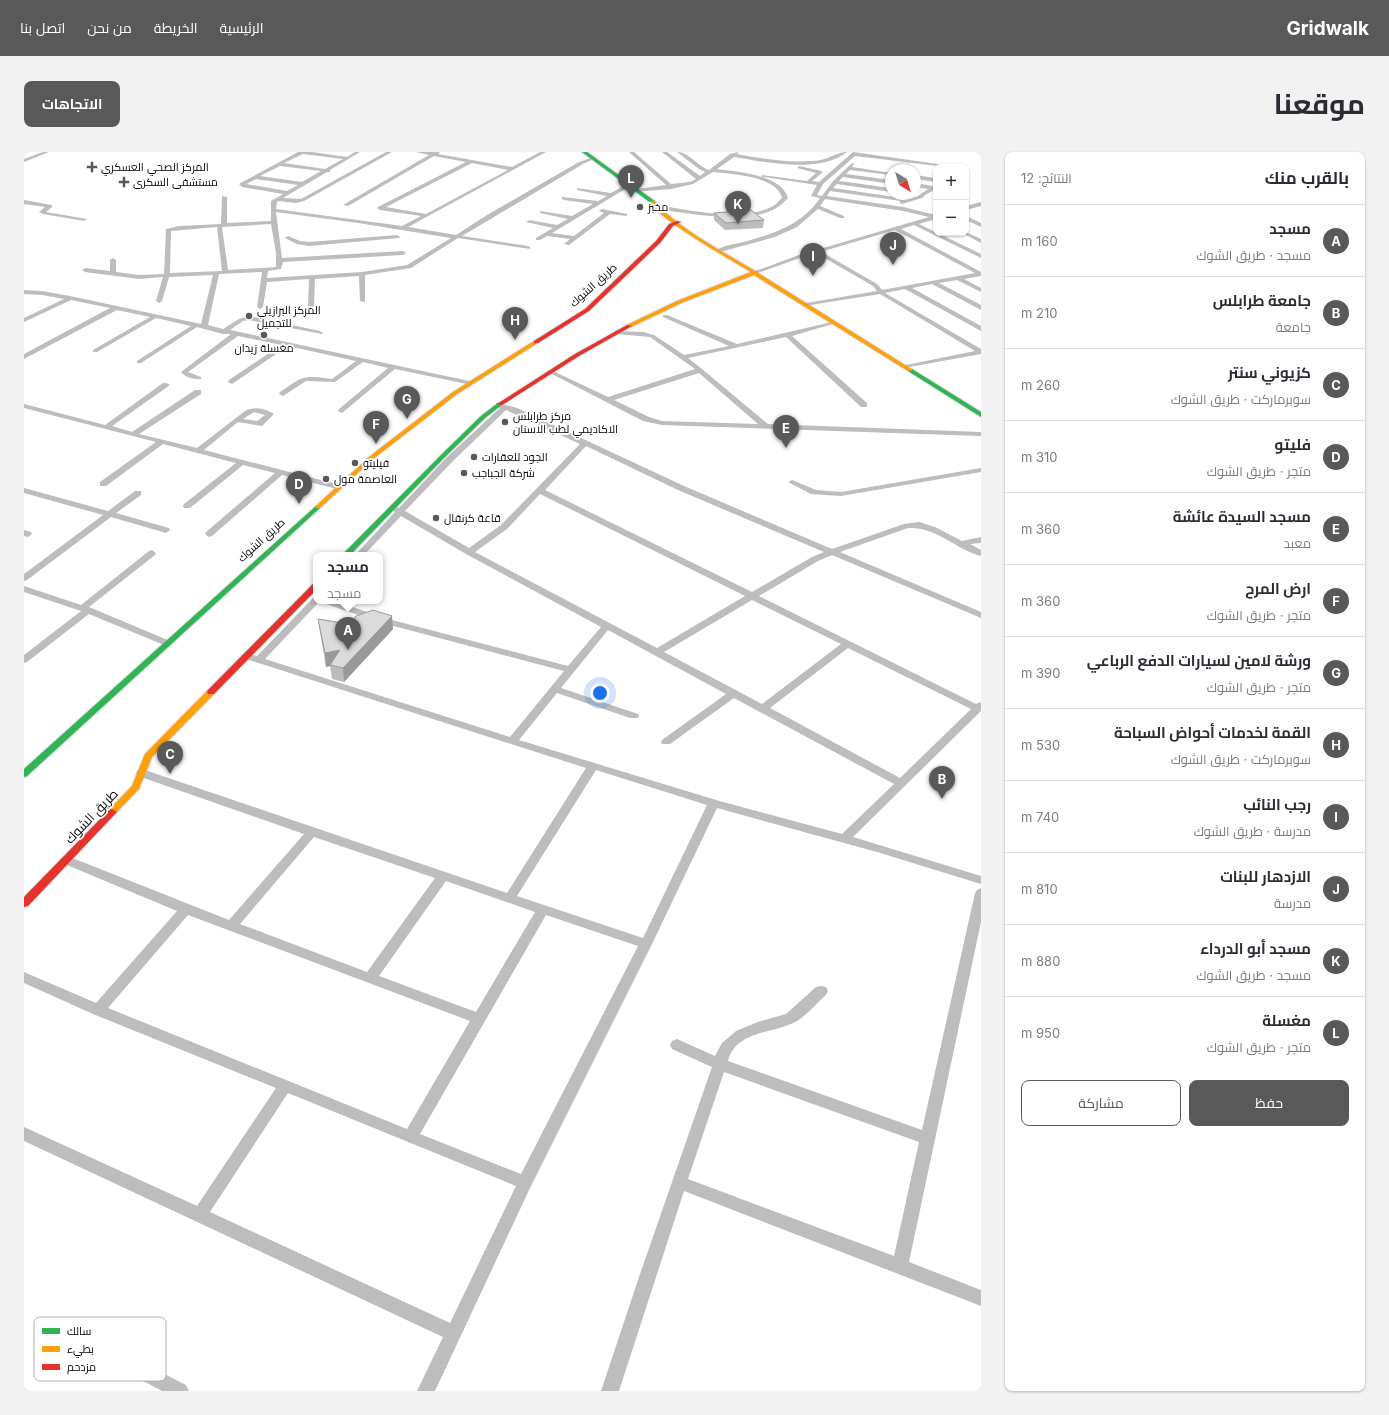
<!DOCTYPE html>
<html lang="ar">
<head>
<meta charset="utf-8">
<style>
  body { margin:0; font-family:Inter,Cairo,sans-serif; background:#f2f2f3; color:#2b2b33; direction:rtl }
  .controls { position:absolute; right:12px; top:12px; display:grid; overflow:hidden; border-radius:8px; box-shadow:0 1px 3px #0004 }
  .controls button { width:36px; height:36px; display:grid; place-items:center; padding:0; border:0; border-bottom:1px solid #e1e1e2; background:#fff; color:#2b2b33; font:20px sans-serif }
  .compass { position:absolute; left:861px; top:12px; width:36px; height:36px; border-radius:50%; background:#fff; box-shadow:0 1px 3px #0004; rotate:142deg }
  .you { position:absolute; left:576px; top:541px; width:14px; height:14px; margin:-10px; border:3px solid #fff; border-radius:50%; background:#1a73e8; box-shadow:0 0 0 6px #1a73e833 }
  .badge { display:grid; place-items:center; width:26px; height:26px; border-radius:50%; background:#595959; color:#fff; font-size:13px; font-weight:700 }
  .pin { position:absolute; translate:-50% -33px; filter:drop-shadow(0 1px 2px #0008) }
  .pin::after { content:''; position:absolute; top:21px; width:14px; height:12px; background:inherit; clip-path:polygon(0 0,100% 0,50% 100%) }
  .popup { position:absolute; left:289px; top:400px; width:70px; height:52px; box-sizing:border-box; display:grid; place-content:center; border-radius:8px; background:#fff; filter:drop-shadow(0 1px 3px #0005); font-size:13px; white-space:nowrap; color:#7c7c81 }
  .popup b { font-size:15px; color:#2b2b33 }
  .popup::after { content:''; position:absolute; left:50%; top:100%; margin-left:-8px; border:8px solid transparent; border-top-color:#fff }
  .list { margin:0; padding:0; list-style:none }
  h2 { display:flex; justify-content:space-between; align-items:center; height:52px; margin:0; padding:0 16px; font-size:17px }
  h2 small { font-size:13px; font-weight:400; color:#7c7c81 }
  .list li { display:grid; grid-template-columns:26px 1fr auto; gap:12px; align-items:center; box-sizing:border-box; height:72px; padding:0 16px; border-top:1px solid #e1e1e2 }
  .list b { display:block; font-size:15px; white-space:nowrap }
  .list p { margin:0; font-size:13px; white-space:nowrap; color:#7c7c81 }
  .list em { font-size:13px; font-style:normal; color:#7c7c81 }
  .actions { display:flex; gap:8px; padding:12px 16px }
  .actions a { flex:1; padding:9px 0; border:1px solid #595959; border-radius:8px; text-align:center; font-size:14px; color:#595959 }
  .actions .main { background:#595959; color:#fff }
  .map { position:relative; flex:none; width:957px; height:1239px; overflow:hidden; direction:ltr; border-radius:8px }
  header { display:flex; align-items:center; gap:24px; box-sizing:border-box; height:56px; padding:0 20px; background:#595959; color:#fff }
  header strong { font-size:19px }
  nav { display:flex; gap:22px; margin-inline-start:auto; font-size:14px }
  .intro { display:flex; align-items:center; justify-content:space-between; box-sizing:border-box; height:96px; padding:0 24px }
  h1 { margin:0; font-size:28px }
  .button { padding:10px 18px; border-radius:8px; background:#595959; color:#fff; font-size:14px; font-weight:700 }
  main { display:flex; gap:24px; padding:0 24px }
  aside { flex:1; background:#fff; border-radius:8px; box-shadow:0 1px 3px #0004 }
  .map>svg:first-child { display:block }
  .lines { fill:none; stroke-linecap:round; stroke-linejoin:round }
  .fast-casing { stroke:#dbdbdb; stroke-width:2 }
  .slow-casing { stroke:#dbdbdb; stroke-width:2 }
  .jam-casing { stroke:#dbdbdb; stroke-width:2 }
  .street { fill:#bdbdbd; fill-rule:evenodd }
  .fast { fill:#30b455; fill-rule:evenodd }
  .slow { fill:#ff9f0a; fill-rule:evenodd }
  .jam { fill:#e5322d; fill-rule:evenodd }
  .wall { fill:#bcbcbc }
  .shaded-wall { fill:#999 }
  .building { fill:#dbdbdb; stroke:#999 }
  .poi-dot { fill:#595959; stroke:#fff; stroke-width:1.5 }
  .labels { text-anchor:middle; stroke-width:3.5; stroke-linejoin:round; paint-order:stroke }
  .far-poi-label { font-size:11px; fill:#000; stroke:#fff; text-anchor:start }
  .far-street-label { font-size:11px; fill:#000; stroke:#fff }
  .street-label { font-size:13px; fill:#000; stroke:#fff }
  .key { fill:#fff; stroke:#b2b2b2; stroke-width:1 }
  .key-label { font-size:11px; fill:#000 }
</style>
</head>
<body>
<header>
<strong>Gridwalk</strong>
<nav><a>الرئيسية</a><a>الخريطة</a><a>من نحن</a><a>اتصل بنا</a></nav>
</header>
<div class="intro"><h1>موقعنا</h1><a class="button">الاتجاهات</a></div>
<main>
<aside>
<h2>بالقرب منك<small>النتائج: 12</small></h2>
<ul class="list">
<li><span class="badge">A</span><div><b>مسجد</b><p>مسجد · طريق الشوك</p></div><em>160 m</em></li>
<li><span class="badge">B</span><div><b>جامعة طرابلس</b><p>جامعة</p></div><em>210 m</em></li>
<li><span class="badge">C</span><div><b>كزيوني سنتر</b><p>سوبرماركت · طريق الشوك</p></div><em>260 m</em></li>
<li><span class="badge">D</span><div><b>فليتو</b><p>متجر · طريق الشوك</p></div><em>310 m</em></li>
<li><span class="badge">E</span><div><b>مسجد السيدة عائشة</b><p>معبد</p></div><em>360 m</em></li>
<li><span class="badge">F</span><div><b>ارض المرح</b><p>متجر · طريق الشوك</p></div><em>360 m</em></li>
<li><span class="badge">G</span><div><b>ورشة لامين لسيارات الدفع الرباعي</b><p>متجر · طريق الشوك</p></div><em>390 m</em></li>
<li><span class="badge">H</span><div><b>القمة لخدمات أحواض السباحة</b><p>سوبرماركت · طريق الشوك</p></div><em>530 m</em></li>
<li><span class="badge">I</span><div><b>رجب النائب</b><p>مدرسة · طريق الشوك</p></div><em>740 m</em></li>
<li><span class="badge">J</span><div><b>الازدهار للبنات</b><p>مدرسة</p></div><em>810 m</em></li>
<li><span class="badge">K</span><div><b>مسجد أبو الدرداء</b><p>مسجد · طريق الشوك</p></div><em>880 m</em></li>
<li><span class="badge">L</span><div><b>مغسلة</b><p>متجر · طريق الشوك</p></div><em>950 m</em></li>
</ul>
<div class="actions"><a class="main">حفظ</a><a>مشاركة</a></div>
</aside>
<div class="map">
<svg width="957" height="1239" viewBox="0 0 957 1239">
  <rect width="100%" height="100%" fill="#fff"/>
  <g class="lines">
    <defs>
      <path id="fast" d="M558,0H563L639,55V57H635Z
        M884,217H888L957,260V265L884,219Z
        M474,251L479,252L461,266L420,306L326,403H318L416,304L457,264Z
        M294,353L296,354V356L3,624L0,625V617L292,354Z"/>
      <path id="slow" d="M626,49H630C655,77 698,99 731,119H734V121L889,218L884,219L730,123L657,151L607,175H603V173L653,149L727,120C709,109 630,65 626,49Z
        M510,189L515,190L433,242L349,307L296,356H292V354L345,305L429,240Z
        M187,537L190,538L191,540L190,542L128,605L115,637L91,662H85L83,660L85,658L108,634L121,602L184,538Z"/>
      <path id="jam" d="M653,69L657,70L649,74L636,91L565,159L514,191H510V189L561,157L632,89L645,72Z
        M603,173L608,174L555,204L478,253L473,252L551,202Z
        M289,432H292V438L190,542H184L183,540L184,538Z
        M88,657L93,660L91,662L4,754L0,755V745L85,658Z"/>
    </defs>
    <!-- fast casing -->
    <use href="#fast" class="fast-casing"/>
    <!-- slow casing -->
    <use href="#slow" class="slow-casing"/>
    <!-- jam casing -->
    <use href="#jam" class="jam-casing"/>
    <!-- street -->
    <path class="street" d="M19,0H25L0,10V7Z
      M274,0H288L323,5L331,0H336L306,18V20H303L259,46L277,47L362,0H368L280,49L272,51L254,49L253,50L252,57L378,74L397,64L356,58L353,56L354,55L442,10L410,4L324,54L319,53L405,3L392,0H416L414,2L488,15L516,0H522L384,75L432,83L463,63L555,10L570,5L572,6L559,12L438,84L504,94L506,95V97L434,86L387,116L341,123V150L336,149L335,124L291,127L290,154L287,156L284,154L285,127L243,130L239,155L236,157L233,155L238,120L195,122L184,173L199,177L215,167L225,164L296,179L299,181L298,182L225,168L219,169L206,178L445,229H448V233L371,217L318,261L314,259L315,257L364,216L339,210L311,230L282,229L259,244L255,242L256,240C280,224 278,223 308,227L332,209L264,194L208,232L204,230L205,228L257,193L214,184L164,220L177,225V227C170,228 161,225 157,220L207,182H199L173,175L117,211H113V209L167,174L132,166L73,200H69V198L126,165L93,158L0,207V202L86,156L47,148L0,170V166L40,147L18,143L0,142V138L18,139L46,144L177,172L189,123L145,125L138,149L135,151L132,149L139,125L115,127L61,120L58,118L61,116L86,119V108L89,106L92,108V120L115,123L140,122L142,77L155,74L197,72L198,44L203,45V71L247,69V49L259,42L218,35L215,32ZM279,2L319,7L301,17L260,11ZM448,11L484,18L402,62L362,55ZM256,14L297,19L278,30L236,24ZM232,27L274,33L263,39L222,32ZM252,60L334,71L427,86L383,113L338,120L243,126L244,119L257,117L259,110L379,103L382,101L379,99L258,106ZM247,72L252,101V115L204,118L198,75ZM193,75L198,119L146,121L147,79Z
      M605,0H610L647,32L666,30L672,27L638,0H643L676,24L681,20L675,17L653,0C665,0 673,14 685,18L706,2L715,0L713,2C740,7 769,12 797,8C806,6 814,0 823,0C796,22 741,10 710,5L693,17C714,20 757,22 764,46C757,54 749,59 738,62C711,68 681,64 653,60C646,59 638,58 632,55L635,53C665,59 722,70 749,54C753,52 755,48 758,46C753,24 708,22 689,20L669,32L647,37L611,40V38L613,37L642,33Z
      M829,0L928,14L922,15L831,4L799,32L793,43L798,44L809,29L828,11L830,12L828,15L867,21V23L826,18L822,22L867,28V32L819,25L815,29L867,36V40L813,32L809,36L885,47L894,44L904,37L891,35V31L909,34L912,32V37L901,43L898,46L878,52L875,50L877,49L806,39L803,44L879,55L912,63V67L895,72L957,102V106L955,105L890,73L877,77L957,120V124L940,127L957,136V140L933,128L915,131L957,153V158L908,132L888,136L957,174V179L881,137L861,141L957,197V202L880,216L879,215L882,213L951,199L856,142L780,154L779,153L782,151L853,139L849,134L799,105V103L801,102L853,132L858,138L951,121L871,78L776,106L734,121L729,120L772,104L905,65L879,59L801,47L796,54L820,64V66H816L794,57L773,75L751,85L696,100L693,98C700,93 711,92 720,90C749,82 778,73 796,46L787,44L793,33L740,25H738V23L783,29L792,21L773,16L775,14L798,19V21L788,29L795,30Z
      M891,23L912,26V30L891,27Z
      M603,32L608,33L528,81L550,84L580,61L575,59L578,57L603,62V64L586,62L545,93L540,92L546,87L523,84L516,88H512V86L529,76L502,70L505,68L533,73L544,67L516,61V59L548,64L569,52L540,48L538,47V45L574,49L583,44L553,38V36L587,41Z
      M0,48L28,53V55L22,60L63,67L60,69L19,62L15,60L21,55L0,52Z
      M957,50V54L942,58V54Z
      M942,64L957,71V75L942,68Z
      M942,80L957,87V91L938,81H942Z
      M373,83L376,85L375,86L285,94L273,92L261,86L264,84L276,89L285,90Z
      M639,163H643L713,192L812,169V171L768,184L843,251V255H837L762,185L664,206L678,217L744,272L957,280V284L638,273L619,269L524,220L529,219L584,245L671,217L626,185L593,182L590,180L591,179L620,180L630,183L660,203L705,194L639,165ZM675,221L734,272L638,269L625,265L590,248Z
      M139,231H142L146,233L88,274L108,280L171,238H177V242L115,282L173,296L221,259C230,254 242,256 250,262L238,274L214,270L180,298L316,333L317,335L313,337L258,323L188,384L185,385L181,382L182,380L251,321L219,313L166,356H160L159,354L160,352L212,311L139,292L82,334H76V330L132,290L0,256V252L81,273ZM230,260L241,263L233,269L219,267Z
      M472,251H475L493,256L660,334L808,397L880,372L895,370L911,375L938,389L957,385V391L946,392L957,398V404C931,397 912,374 884,376L816,400L957,460V466L808,403L794,409L735,444L952,552L957,550V559L829,685L957,724V732L853,700L693,656L628,792L506,1036L411,1239H393L419,1185L0,989V975L173,1054L252,936L69,862L0,831V820L72,851L153,759L38,711L36,708L38,705L42,704L46,705L205,768L280,682L114,624L112,621L114,618L118,617L483,741L562,616L219,506L217,504L222,501L233,504L289,446L292,445V449L295,450L241,507L486,585L540,519L358,471L299,451L297,449H311L364,467L544,514L577,475L442,402L377,364L340,403H331L371,360L365,356L366,354L369,353L375,356L423,305L476,256L472,255ZM482,258L556,292L477,373L445,396L381,359L429,309ZM562,294L654,338L800,400L788,405L728,440L521,338ZM516,342L721,444L633,496L451,400L483,377ZM728,448L817,492L738,552L640,500ZM584,478L702,542L638,588L637,590L638,592H646L710,546L870,632L818,682L692,648L495,588L533,541L606,566H614L615,564L614,562L537,536ZM824,496L947,557L876,626L746,556ZM572,618L683,653L619,786L493,744ZM290,685L411,726L343,820L216,772ZM422,729L511,760L452,860L355,824ZM164,763L446,869L383,977L84,856ZM522,763L614,794L497,1022L396,982ZM264,941L492,1034L426,1171L186,1060Z
      M957,316V320L817,344L787,342L764,330L768,328L792,338L817,340Z
      M0,336L84,359L111,339H117V343L92,361L145,376L146,378L142,381L87,365L3,428L0,429V422L79,363L0,341Z
      M0,378L7,380L8,382L4,385L0,384Z
      M128,398L132,401L131,403L65,455L146,489L148,491L146,493H140L65,462L3,510L0,511V503L57,459L0,440V434L57,453L125,399Z
      M957,736V770L885,1110L957,1138V1154L660,1039L595,1239H577L615,1125L688,915L648,897L646,893L648,889L653,887L691,904L698,891L712,879L734,870L762,862L792,835L797,834L802,835L804,839L802,843C792,851 783,864 771,870C749,882 712,878 704,909L898,978L951,741L953,738ZM700,920L895,990L870,1104L664,1027Z
      M95,1199L162,1233L165,1239H138L89,1213L87,1207L89,1201Z"/>
    <!-- fast -->
    <use href="#fast" class="fast"/>
    <!-- slow -->
    <use href="#slow" class="slow"/>
    <!-- jam -->
    <use href="#jam" class="jam"/>
  </g>
  <!-- wall -->
  <path class="wall" d="M690,61L740,68L739,76L701,78L690,68Z
    M294,467L325,472L369,477L320,530L308,527L306,514L302,515L296,480Z"/>
  <!-- shaded-wall -->
  <path class="shaded-wall" d="M368,464L369,477L320,530L319,516Z
    M316,498L306,513V514L302,515L301,501Z"/>
  <!-- building -->
  <path class="building" d="M727,58L740,68L702,71L690,61Z
    M349,458L368,464L319,516L306,513L316,498L301,501L294,467L325,472L332,464Z"/>
  <!-- markers -->
  <g class="poi-dot">
    <path d="M66 9h4v4h4v4h-4v4h-4v-4h-4v-4h4z"/>
    <path d="M98 24h4v4h4v4h-4v4h-4v-4h-4v-4h4z"/>
    <circle cx="616" cy="55" r="4"/>
    <circle cx="225" cy="164" r="4"/>
    <circle cx="240" cy="183" r="4"/>
    <circle cx="481" cy="270" r="4"/>
    <circle cx="450" cy="305" r="4"/>
    <circle cx="331" cy="311" r="4"/>
    <circle cx="440" cy="321" r="4"/>
    <circle cx="302" cy="327" r="4"/>
    <circle cx="412" cy="366" r="4"/>
  </g>
  <g class="labels">
    <!-- far-poi labels -->
    <g class="far-poi-label">
      <text x="77" y="19">المركز الصحي العسكري</text>
      <text x="109" y="34">مستشفى السكرى</text>
      <text x="624" y="59">مخبز</text>
      <text x="233" y="162">المركز البرازيلي<tspan x="233" dy="13">للتجميل</tspan></text>
      <text x="240" y="200" text-anchor="middle">مغسلة زيدان</text>
      <text x="489" y="268">مركز طرابلس<tspan x="489" dy="13">الاكاديمي لطب الاسنان</tspan></text>
      <text x="458" y="309">الجود للعقارات</text>
      <text x="339" y="315">فيليتو</text>
      <text x="448" y="325">شركة الجباجب</text>
      <text x="310" y="331">العاصمة مول</text>
      <text x="420" y="370">قاعة كرنفال</text>
    </g>
    <!-- far-street labels -->
    <g class="far-street-label">
      <text transform="translate(569 133) rotate(-42)" y="4">طريق الشوك</text>
      <text transform="translate(237 388) rotate(-42)" y="4">طريق الشوك</text>
    </g>
    <!-- street labels -->
    <g class="street-label">
      <text transform="translate(67 664) rotate(-46)" y="5">طريق الشوك</text>
    </g>
  </g>
  <!-- legend -->
  <rect x="10" y="1165" width="132" height="64" rx="6" class="key"/>
  <rect x="18" y="1176" width="18" height="6" fill="#30b455"/>
  <rect x="18" y="1194" width="18" height="6" fill="#ff9f0a"/>
  <rect x="18" y="1212" width="18" height="6" fill="#e5322d"/>
  <g class="key-label">
    <text x="43" y="1183">سالك</text>
    <text x="43" y="1201">بطيء</text>
    <text x="43" y="1219">مزدحم</text>
  </g>
</svg>
<div class="controls">
<button>+</button>
<button>−</button>
</div>
<svg class="compass" viewBox="-18 -18 36 36"><path d="M0-13l5 13h-10z" fill="#e53935"/><path d="M0 13l5-13h-10z" fill="#7c7c81"/></svg>
<div class="you"></div>
<div class="pin badge" style="left:324px;top:498px">A</div>
<div class="popup"><b>مسجد</b>مسجد</div>
<div class="pin badge" style="left:918px;top:647px">B</div>
<div class="pin badge" style="left:146px;top:622px">C</div>
<div class="pin badge" style="left:275px;top:352px">D</div>
<div class="pin badge" style="left:762px;top:296px">E</div>
<div class="pin badge" style="left:352px;top:292px">F</div>
<div class="pin badge" style="left:383px;top:267px">G</div>
<div class="pin badge" style="left:491px;top:188px">H</div>
<div class="pin badge" style="left:789px;top:124px">I</div>
<div class="pin badge" style="left:869px;top:113px">J</div>
<div class="pin badge" style="left:714px;top:72px">K</div>
<div class="pin badge" style="left:607px;top:46px">L</div>
</div>
</main>
</body>
</html>
